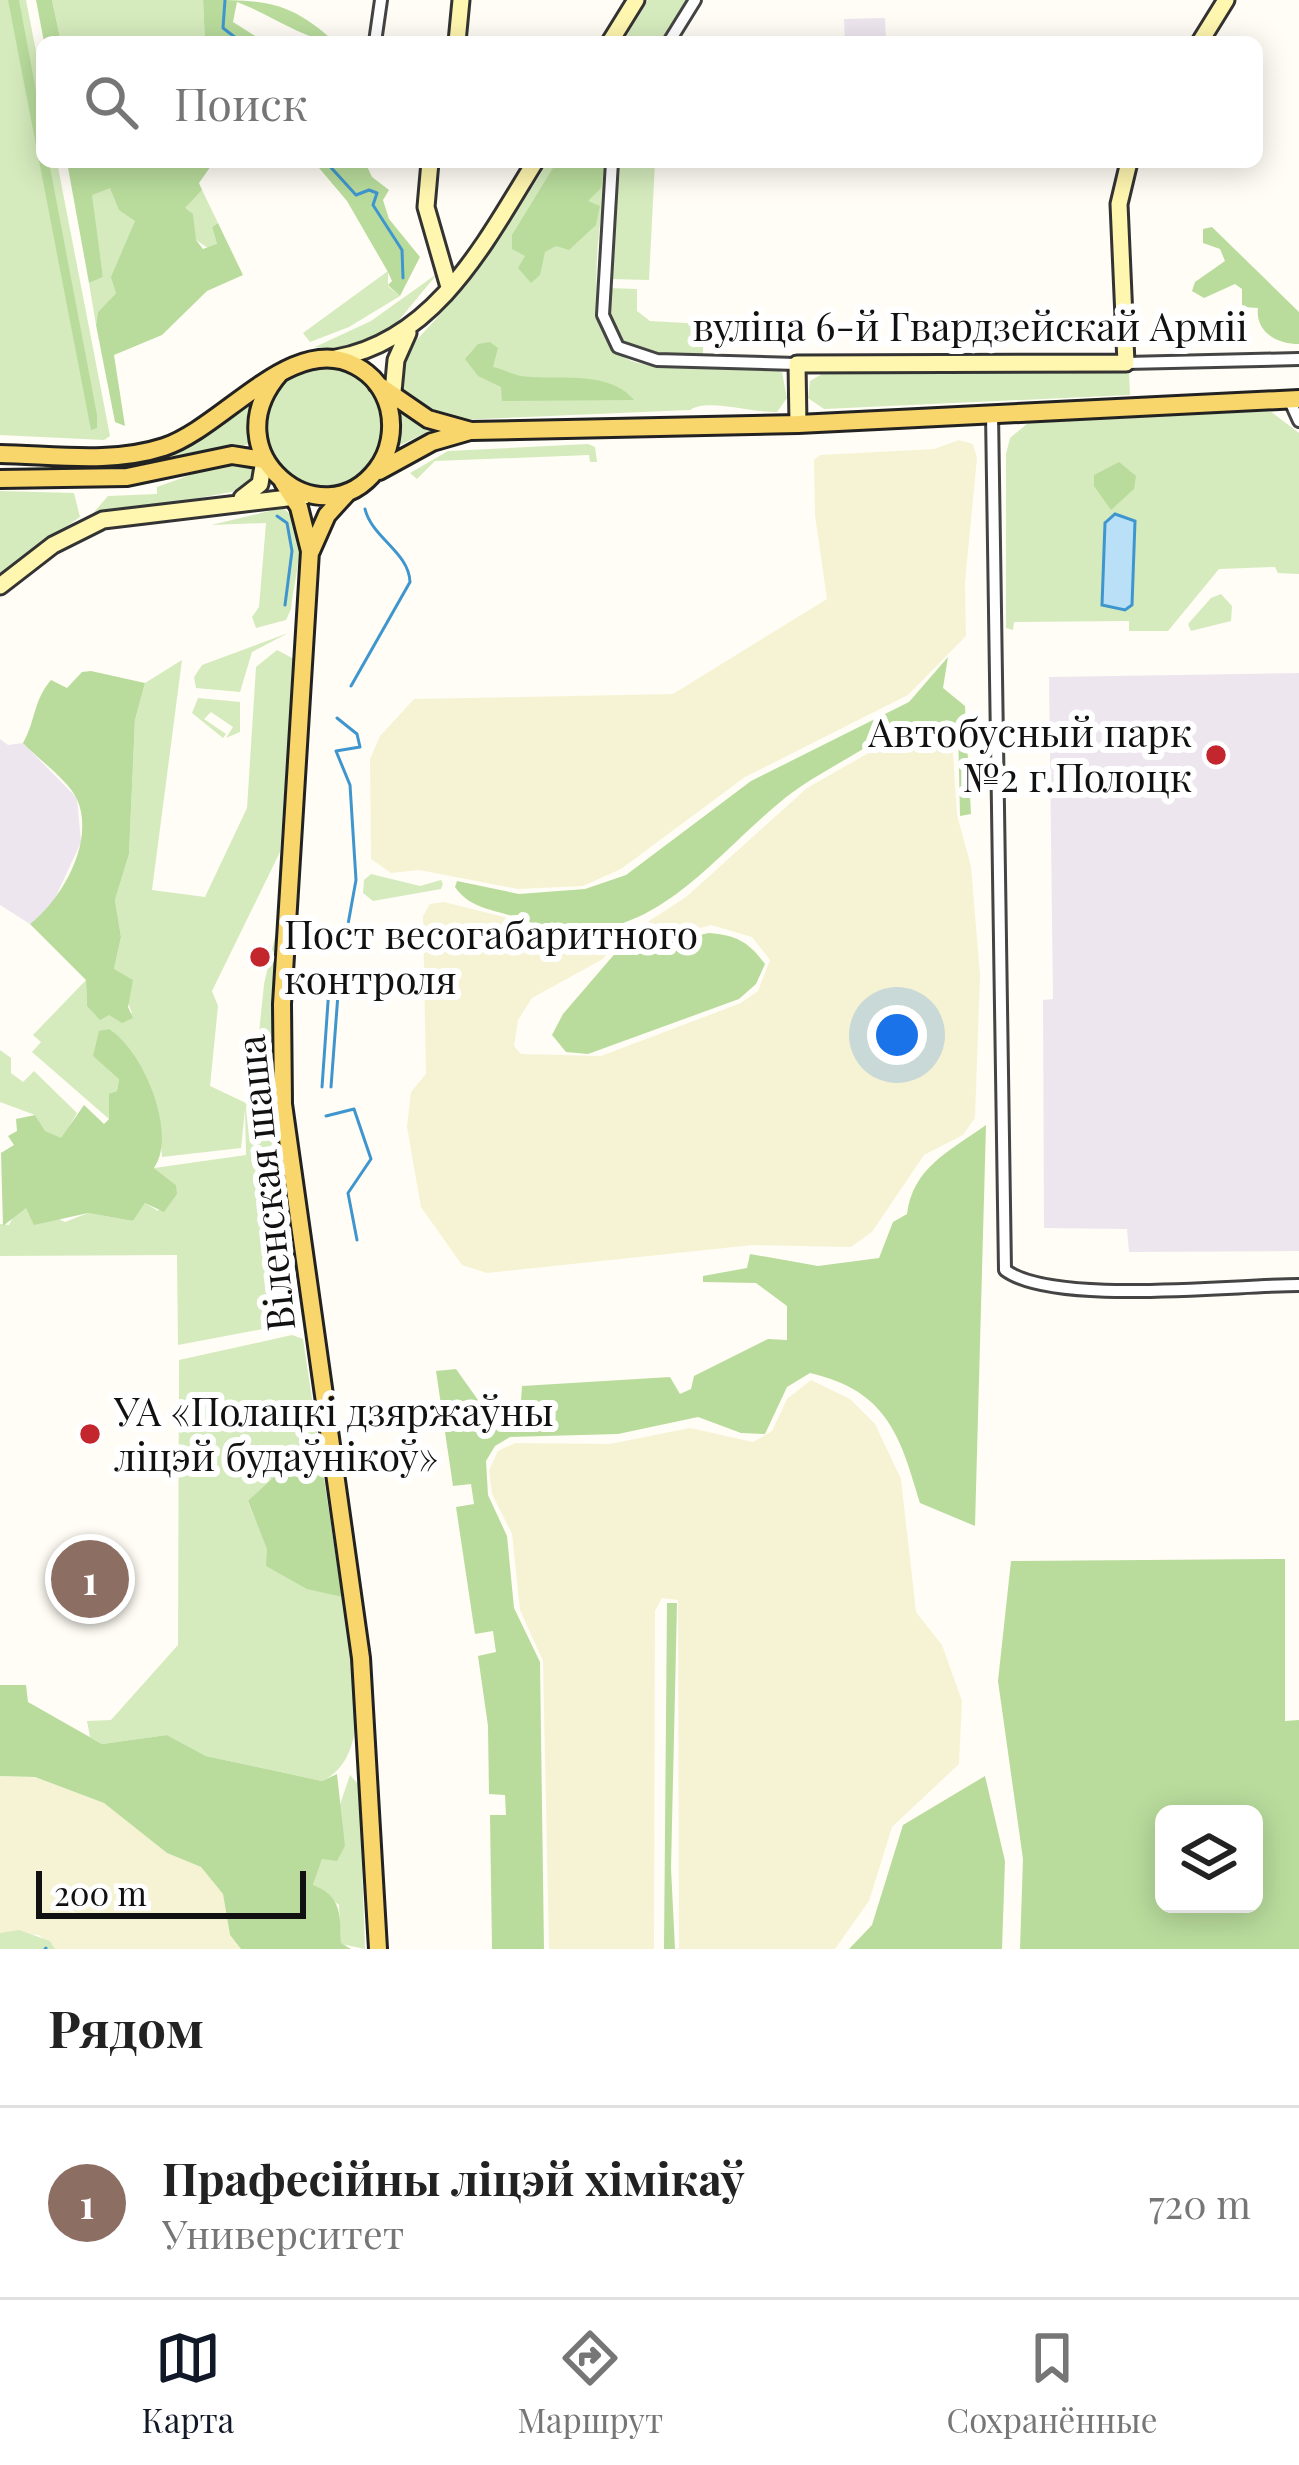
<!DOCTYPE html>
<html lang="ru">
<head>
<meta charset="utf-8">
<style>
  body { margin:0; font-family:"Playfair Display",serif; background:#f6f6f6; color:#222 }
  .controls { position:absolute; right:36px; bottom:36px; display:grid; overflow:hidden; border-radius:18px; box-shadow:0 6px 30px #0003 }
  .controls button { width:108px; height:108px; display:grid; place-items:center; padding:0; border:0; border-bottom:3px solid #e0e0e0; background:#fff; color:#222; font:60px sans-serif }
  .scale { position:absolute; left:36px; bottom:30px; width:270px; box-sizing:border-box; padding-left:12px; border:6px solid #111; border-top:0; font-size:33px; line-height:42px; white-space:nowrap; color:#111; -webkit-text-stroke:9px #fff; paint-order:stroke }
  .you { position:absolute; left:897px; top:1035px; width:42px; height:42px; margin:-30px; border:9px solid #fff; border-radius:50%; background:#1a73e8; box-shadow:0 0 0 18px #1a73e833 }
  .badge { display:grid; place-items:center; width:78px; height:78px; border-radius:50%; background:#111827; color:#fff; font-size:39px; font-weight:700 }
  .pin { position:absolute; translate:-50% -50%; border:6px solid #fff; box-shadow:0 3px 12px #0006 }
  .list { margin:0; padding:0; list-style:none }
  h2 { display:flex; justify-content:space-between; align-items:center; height:156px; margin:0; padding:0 48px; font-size:51px }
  h2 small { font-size:39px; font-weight:400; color:#767676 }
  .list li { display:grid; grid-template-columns:78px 1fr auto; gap:36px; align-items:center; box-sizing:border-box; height:192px; padding:0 48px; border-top:3px solid #e0e0e0 }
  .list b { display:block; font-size:45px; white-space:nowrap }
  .list p { margin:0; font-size:39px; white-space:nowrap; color:#767676 }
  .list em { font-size:39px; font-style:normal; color:#767676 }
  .icon { flex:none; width:66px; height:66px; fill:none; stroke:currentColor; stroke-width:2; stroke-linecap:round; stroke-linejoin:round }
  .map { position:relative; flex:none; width:1299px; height:1949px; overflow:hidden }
  .search { position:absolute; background:#fff; box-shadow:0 6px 30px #0003; left:36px; right:36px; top:36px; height:132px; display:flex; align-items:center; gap:30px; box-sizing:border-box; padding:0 42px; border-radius:18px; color:#767676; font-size:45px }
  .sheet { height:348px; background:#fff }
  nav { display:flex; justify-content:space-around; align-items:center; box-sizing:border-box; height:168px; border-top:3px solid #e0e0e0; background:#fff; font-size:33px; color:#767676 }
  nav a { display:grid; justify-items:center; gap:6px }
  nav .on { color:#111827 }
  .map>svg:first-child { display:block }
  .industrial { fill:#eee6ef }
  .farmland { fill:#f6f3d4 }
  .green { fill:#d5ebbd }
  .forest { fill:#b9dc9c; fill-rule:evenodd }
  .water { fill:#b9e0f7; stroke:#3f96cf; stroke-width:3 }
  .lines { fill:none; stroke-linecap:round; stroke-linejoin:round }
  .stream { stroke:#3f96cf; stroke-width:3 }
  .street-casing { stroke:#444; stroke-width:16 }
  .secondary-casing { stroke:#333; stroke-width:21 }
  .primary-casing { stroke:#222; stroke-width:22 }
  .street { stroke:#fff; stroke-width:10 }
  .secondary { stroke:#fff6b0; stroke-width:15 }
  .primary { stroke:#f9d66b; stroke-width:16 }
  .poi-dot { fill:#c4262e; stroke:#fff; stroke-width:4.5 }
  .labels { text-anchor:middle; stroke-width:12; stroke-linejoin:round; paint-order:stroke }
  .street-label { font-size:39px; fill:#111; stroke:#fff }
  .poi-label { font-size:39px; fill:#111; stroke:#fff; text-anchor:start }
</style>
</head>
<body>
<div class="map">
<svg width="1299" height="1949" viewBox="0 0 1299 1949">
  <rect width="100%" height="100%" fill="#fffdf5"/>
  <!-- industrial -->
  <path class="industrial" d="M885,18L886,42H845L844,19Z
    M1299,673V1251L1129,1252L1127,1229L1044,1228L1043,1000L1053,999L1049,677Z
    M0,739L8,745L23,743L77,798L81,842L51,907L30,924L0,905Z"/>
  <!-- farmland -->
  <path class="farmland" d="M959,440L973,444L977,458L965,582L966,636L908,695L745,777L621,869L583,886L518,889L419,870L391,873L371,859L370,759L380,736L414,699L673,694L827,599L815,515L814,460L820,455L934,449Z
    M933,726L952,736L957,815L971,866L980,975L975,1118L963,1135L924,1155L872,1232L851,1247L753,1245L487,1273L462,1265L421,1207L407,1127L411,1092L426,1074L423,916L430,904L444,902L560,931L618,928L621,935L603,959L532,998L518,1020L514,1046L521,1054L601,1056L741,1003L758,991L770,960L752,937L711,925L668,937L652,934L645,928L649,921L686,897L807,788L902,734Z
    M811,1380L850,1399L875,1424L901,1479L916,1612L942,1645L962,1701L959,1764L892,1827L869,1901L835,1949H679L678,1600L662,1598L655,1611L654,1949H549L543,1661L520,1610L512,1534L492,1494L489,1470L498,1451L515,1443L610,1444L690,1428L753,1442L772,1431L787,1399Z
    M0,1776L35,1777L104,1803L167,1853L201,1867L223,1894L230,1935L241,1949H55L39,1935L0,1933Z"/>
  <!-- green -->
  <path class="green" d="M0,0H26L42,82V162H57L110,436L104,440L0,435Z
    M52,0H203L205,42H61Z
    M648,0H690L664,42H623Z
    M548,162H608C604,213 571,348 638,363C678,372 727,366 767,366L782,372L787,398L777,412C750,413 708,398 690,410L458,420C436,414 406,407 400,381C396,362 411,346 423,333C473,281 510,223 548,162Z
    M617,162H655L649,280L610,279Z
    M109,187L135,221L116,293L98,312L96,325L89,283L103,277L91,195Z
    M202,190L218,223L212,227L217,244L211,250L196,240L184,208Z
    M388,271V286L400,296L349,327L310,342L303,333Z
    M438,273L384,338L350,349L315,347L371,321Z
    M608,288L637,289V311L650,321L703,324V355H656L620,343L607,316Z
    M265 426a60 60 0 1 1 120 0a60 60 0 1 1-120 0Z
    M1071,368L1129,372L1130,395L824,409L808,398L810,381L829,370Z
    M250,405L249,444L134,471L143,460L191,445Z
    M400,410L433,428L432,430L396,447Z
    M1270,411L1299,433V574L1278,573L1275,567L1219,569L1168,631H1129V621L1014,622L1013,630L1006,628V454L1010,438L1028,423Z
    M588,444L595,447L597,462H590L589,455L435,461L417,479L410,473L448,451Z
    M226,462H244L258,476L247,489L88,519L108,496L157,494V487Z
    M0,491L74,493L80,517L0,573Z
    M282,508C313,525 293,580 291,609L286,620L256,628L252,617L259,607L266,523L211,525Z
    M1221,594L1232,606L1231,621L1191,631L1188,624L1211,598Z
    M288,633L252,652L240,692L196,688L194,677L202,665Z
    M277,650L294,659L280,852L212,991L218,1006L210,1086L246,1103L247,1098L268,1115L295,1301L279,1326L178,1345L177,1255L0,1256V1224L9,1225L16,1211L27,1207L38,1221L55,1217L65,1222L88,1213L133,1221L145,1203L158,1211L176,1185L154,1168L246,1155L245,1110L241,1148L162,1157L157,1106L119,1079L117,1091L109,1095V1119L32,1052L41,1042L33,1035L86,980L87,1006L109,1015L132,1013L114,969L121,937L115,900L129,854L135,720L145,683L182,660L152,890L205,897L247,808L256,667Z
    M198,698L240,702V732L226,738L233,727L211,712L204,719L226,734L223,738L192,713Z
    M371,874L420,886L441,880L443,884L441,889L373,901L363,893L364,880Z
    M277,928L269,1075L260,1088L254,1082L264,984Z
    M0,1050L11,1058V1073L23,1082L34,1071L77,1113L62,1139L45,1132L35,1115L0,1102Z
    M292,1335L303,1339L324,1478L287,1466L248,1502C269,1554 284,1583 342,1597C349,1647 380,1754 322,1781L206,1756L167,1735L102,1744L90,1737L87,1721L111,1720L178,1645L179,1360Z
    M350,1775L359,1785L365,1949L341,1944L339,1905L313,1885Z
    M19,1930L50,1941L55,1949H0V1933Z"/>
  <!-- forest -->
  <path class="forest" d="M8,0H19L42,123V162H49L97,415V428L91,430Z
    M36,0H52L61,42H44Z
    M203,0C265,0 288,0 335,42C309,42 265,12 237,2L233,22L265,42H205Z
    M67,162L213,163L199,183L202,190L185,208L193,214L196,240L203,249L217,244L212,227L218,223L243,275L207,291L162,335L114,355L125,426L115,422L96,325L98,312L116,293L111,277L135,221L119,210L110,188L92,195L103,277L89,283Z
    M314,162H365L372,177L389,190L383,200L389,219L420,257L400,296L388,285L392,281L388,272L347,201Z
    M605,162L601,188L588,201L600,206L596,225L569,250L556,246L545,252L540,275L531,283L518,268L525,256L512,249V235L556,163Z
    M1212,227L1299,312V344C1277,344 1255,332 1258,308L1242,307V289L1235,284L1204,298L1192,291L1195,282L1225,261L1220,249L1203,243V229Z
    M490,342L498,348L493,367C503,369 513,375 522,376C555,381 609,369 634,400L502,401L501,387L478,376L465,359L478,344Z
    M1119,462L1136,476L1134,489L1111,510L1094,486V475Z
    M948,657L943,688L965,706L971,814L960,816L958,727C921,716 895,730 863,749C837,765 809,779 785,798C701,866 641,965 518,918C493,909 470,909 455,887L457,881L519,894L585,889L626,875L751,781L909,702Z
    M91,671L145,683L135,720L129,854L115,900L121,937L114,969L133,980L128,1007L133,1018L122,1023L109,1015L100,1020L87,1006L86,980L30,924C60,901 96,843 77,799C68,780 38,759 23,743C36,720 33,701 51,680L67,688L82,672Z
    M709,933C736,935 749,942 765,964L756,984L739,999L588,1054L566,1052L552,1035L563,1014L630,936L661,943Z
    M109,1029C143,1050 178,1133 154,1168L176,1185L177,1194L164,1212L145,1203L133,1221L88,1213L34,1225L26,1208L3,1226L1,1153L14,1145L8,1136L17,1131L16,1119L35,1115L45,1131L61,1138L84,1105L104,1124L109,1119V1094L117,1091L119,1079L93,1056L99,1031Z
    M986,1125L975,1526L920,1503C900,1435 887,1391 810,1373L787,1387L765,1434L741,1433L698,1417L618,1434L510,1437L495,1446L486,1461L488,1495L507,1536L514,1608L540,1662L544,1949H492L490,1815H506L505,1795L489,1794L488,1726L478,1656L496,1652L493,1631L475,1634L456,1507L474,1504L471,1484L453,1486L436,1371L456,1369L478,1400H521L522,1386L670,1377L680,1394L691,1389L694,1376L768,1339L787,1340V1306L756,1283L703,1282V1276L747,1268L750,1254L818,1266L879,1258L893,1222L907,1214C913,1167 950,1151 986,1125Z
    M287,1465L324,1478L342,1597L307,1589L266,1566L267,1549L248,1501Z
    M1285,1559V1721L1299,1720V1949H1020L1023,1859L998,1681L1011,1561ZM1164,1814H1254V1904H1164Z
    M667,1603H677L671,1868L675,1949H664Z
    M0,1685H26L28,1702L102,1744L167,1735L206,1756L322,1781L337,1774L345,1846L337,1861L322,1859L313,1885C342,1896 340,1915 341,1943L351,1949H241L230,1935L223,1894L201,1867L167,1853L104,1803L35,1777L0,1776Z
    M985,1776L1005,1861L1002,1949H849L872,1925L903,1825Z"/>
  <!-- water -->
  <path class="water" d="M1115,514L1135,521L1132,605L1125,610L1102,605L1105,523Z"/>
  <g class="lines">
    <!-- stream -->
    <path class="stream" d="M225,0L223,28L241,42
      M326,162L356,195L369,190L377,193L373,205L402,250L403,278
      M277,516L287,523L292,551L285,605
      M351,686L410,582C409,552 372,538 365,509
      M337,718L357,734L360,747L336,751L350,785L356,880L343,952
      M322,1087L329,988L339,981
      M331,1087L339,981
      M326,1116L354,1109L371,1159L348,1193L357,1240
      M45,1949L46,1948"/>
    <defs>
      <path id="street" d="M375,42L381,0
        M669,42L695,0
        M612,162L603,315L618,347L657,360L797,364
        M1126,363L1299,359
        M1289,399L1299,421
        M992,413L1005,1270C1053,1306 1233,1285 1299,1285"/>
      <path id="secondary" d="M457,42L461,0
        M610,42L636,0
        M1200,42L1226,0
        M430,162L426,207L449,287
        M336,358C436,340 486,241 535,162
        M392,402L396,360L408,333
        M798,424L797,364L1126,363L1119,204L1129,162
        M242,498L260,484L264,460
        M0,586L53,545L103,520L304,496"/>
      <path id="primary" d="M377,384L428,419L471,431L798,424L1299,399
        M0,454C54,455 112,464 164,447C224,427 293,331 356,366C373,375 384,390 389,408C394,429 390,452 377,469C322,542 209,454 280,373
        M379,471L432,442L470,431
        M0,479L127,477L232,455L264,460
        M283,482L299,507L310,551L282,1004L283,1104L361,1658L378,1949
        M311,551L327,515L348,492"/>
    </defs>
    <!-- street casing -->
    <use href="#street" class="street-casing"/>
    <!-- secondary casing -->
    <use href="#secondary" class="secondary-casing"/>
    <!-- primary casing -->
    <use href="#primary" class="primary-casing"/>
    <!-- street -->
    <use href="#street" class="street"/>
    <!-- secondary -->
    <use href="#secondary" class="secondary"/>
    <!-- primary -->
    <use href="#primary" class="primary"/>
  </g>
  <!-- markers -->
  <g class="poi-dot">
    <circle cx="1216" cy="755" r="12"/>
    <circle cx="260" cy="957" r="12"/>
    <circle cx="90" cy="1434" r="12"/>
  </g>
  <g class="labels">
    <!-- street labels -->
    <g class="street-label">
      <text x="970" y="341">вуліца 6-й Гвардзейскай Арміі</text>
      <text transform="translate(266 1183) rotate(-96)" y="14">Віленская шаша</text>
    </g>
    <!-- poi labels -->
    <g class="poi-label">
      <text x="1192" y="747" text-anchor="end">Автобусный парк<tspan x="1192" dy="45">№2 г.Полоцк</tspan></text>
      <text x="284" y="949">Пост весогабаритного<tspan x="284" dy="45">контроля</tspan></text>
      <text x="114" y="1426">УА «Полацкі дзяржаўны<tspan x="114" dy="45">ліцэй будаўнікоў»</tspan></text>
    </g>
  </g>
</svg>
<div class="controls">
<button><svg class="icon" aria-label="layers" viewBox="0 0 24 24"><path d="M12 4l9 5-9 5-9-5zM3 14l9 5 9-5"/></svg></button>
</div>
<div class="scale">200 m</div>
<div class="you"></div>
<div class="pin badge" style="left:90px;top:1579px;background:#8d6e63">1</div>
<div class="search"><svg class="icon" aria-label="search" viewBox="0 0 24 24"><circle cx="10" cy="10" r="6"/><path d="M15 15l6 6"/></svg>Поиск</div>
</div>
<section class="sheet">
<h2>Рядом<small></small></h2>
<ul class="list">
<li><span class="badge" style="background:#8d6e63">1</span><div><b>Прафесійны ліцэй хімікаў</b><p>Университет</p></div><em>720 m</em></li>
</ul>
</section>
<nav>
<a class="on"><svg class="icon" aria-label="map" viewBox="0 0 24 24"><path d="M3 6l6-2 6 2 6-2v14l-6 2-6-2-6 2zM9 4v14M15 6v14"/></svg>Карта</a>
<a><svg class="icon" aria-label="directions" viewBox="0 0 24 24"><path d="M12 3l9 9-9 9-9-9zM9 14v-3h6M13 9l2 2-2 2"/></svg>Маршрут</a>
<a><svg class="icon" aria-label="saved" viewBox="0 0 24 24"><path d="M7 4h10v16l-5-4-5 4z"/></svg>Сохранённые</a>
</nav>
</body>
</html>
